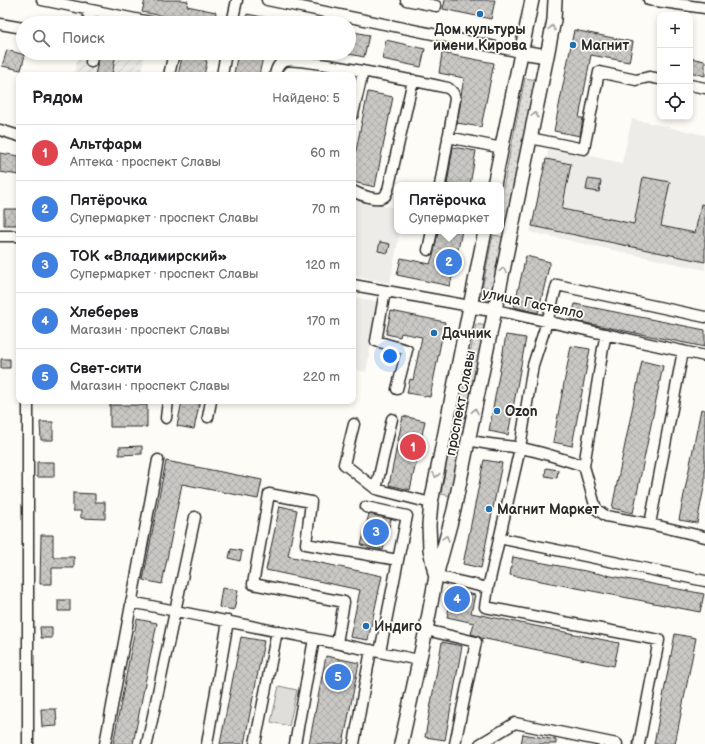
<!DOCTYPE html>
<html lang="ru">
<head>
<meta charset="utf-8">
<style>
  body { margin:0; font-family:"Balsamiq Sans",sans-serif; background:#f2f2f2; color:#202124 }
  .controls { position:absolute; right:12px; top:12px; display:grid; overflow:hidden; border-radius:8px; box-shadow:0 2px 6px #0003 }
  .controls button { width:36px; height:36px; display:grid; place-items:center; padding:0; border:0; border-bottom:1px solid #e0e0e0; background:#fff; color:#202124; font:20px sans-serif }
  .you { position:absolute; left:390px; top:356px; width:14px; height:14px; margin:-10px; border:3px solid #fff; border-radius:50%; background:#1a73e8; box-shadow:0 0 0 6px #1a73e833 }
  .badge { display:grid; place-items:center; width:26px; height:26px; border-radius:50%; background:#1f6fb2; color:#fff; font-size:13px; font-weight:700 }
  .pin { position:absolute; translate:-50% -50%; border:2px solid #fff; box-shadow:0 1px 4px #0006 }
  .popup { position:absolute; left:394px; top:182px; width:110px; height:52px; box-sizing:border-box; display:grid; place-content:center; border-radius:8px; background:#fff; filter:drop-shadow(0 1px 3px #0005); font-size:13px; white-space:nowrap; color:#757577 }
  .popup b { font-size:15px; color:#202124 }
  .popup::after { content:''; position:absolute; left:50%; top:100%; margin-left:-8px; border:8px solid transparent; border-top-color:#fff }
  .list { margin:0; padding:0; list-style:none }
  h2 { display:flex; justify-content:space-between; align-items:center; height:52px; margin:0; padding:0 16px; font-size:17px }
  h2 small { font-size:13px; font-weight:400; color:#757577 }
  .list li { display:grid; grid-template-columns:26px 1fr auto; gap:12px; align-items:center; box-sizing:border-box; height:56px; padding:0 16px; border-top:1px solid #e0e0e0 }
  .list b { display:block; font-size:15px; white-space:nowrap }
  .list p { margin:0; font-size:13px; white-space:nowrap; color:#757577 }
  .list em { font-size:13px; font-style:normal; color:#757577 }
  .icon { flex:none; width:22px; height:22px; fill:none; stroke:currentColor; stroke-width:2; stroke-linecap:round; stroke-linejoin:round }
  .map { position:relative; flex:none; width:705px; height:744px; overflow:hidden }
  .search { position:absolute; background:#fff; box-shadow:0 2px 6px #0003; left:16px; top:16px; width:340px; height:44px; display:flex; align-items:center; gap:10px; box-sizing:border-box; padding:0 14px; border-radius:22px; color:#757577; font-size:15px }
  .panel { position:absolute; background:#fff; box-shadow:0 2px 6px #0003; left:16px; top:72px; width:340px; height:332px; border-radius:8px }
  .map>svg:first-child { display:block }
  .built { fill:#edece8 }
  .industrial { fill:url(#industrial-furrows) }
  .grass { fill:url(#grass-dots); stroke:#858482 }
  .pitch { fill:#dfdeda; stroke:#858482 }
  .building { fill:url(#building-cross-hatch); stroke:#2b2b2b }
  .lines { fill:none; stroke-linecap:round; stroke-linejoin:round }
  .minor-casing { stroke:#2b2b2b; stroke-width:13 }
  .major-casing { stroke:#2b2b2b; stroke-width:16 }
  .minor { stroke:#fdfcf7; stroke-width:10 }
  .major { stroke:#fdfcf7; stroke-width:13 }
  .oneway { stroke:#9e9e9b }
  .poi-dot { fill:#1f6fb2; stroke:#fdfcf7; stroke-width:1.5 }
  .labels { text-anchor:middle; stroke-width:3.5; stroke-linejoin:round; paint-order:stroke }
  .poi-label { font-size:14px; font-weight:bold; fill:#2b2b2b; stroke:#fdfcf7; text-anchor:start }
  .street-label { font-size:14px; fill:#2b2b2b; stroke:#fdfcf7 }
</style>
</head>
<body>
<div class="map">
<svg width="705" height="744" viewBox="0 0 705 744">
  <defs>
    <pattern id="industrial-furrows" width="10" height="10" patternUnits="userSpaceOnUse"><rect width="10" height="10" fill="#edece8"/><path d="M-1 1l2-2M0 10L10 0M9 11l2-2" fill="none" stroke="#cbcbc7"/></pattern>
    <pattern id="grass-dots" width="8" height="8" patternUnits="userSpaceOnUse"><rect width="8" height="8" fill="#dfdeda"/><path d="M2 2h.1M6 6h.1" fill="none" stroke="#c0bfbb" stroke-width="1.8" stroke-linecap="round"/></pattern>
    <pattern id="building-cross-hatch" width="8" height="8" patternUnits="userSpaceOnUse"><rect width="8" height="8" fill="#c9c8c4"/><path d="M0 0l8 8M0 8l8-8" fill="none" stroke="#adaca9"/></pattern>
  </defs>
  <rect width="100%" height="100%" fill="#fdfcf7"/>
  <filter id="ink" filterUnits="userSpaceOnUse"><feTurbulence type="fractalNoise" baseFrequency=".025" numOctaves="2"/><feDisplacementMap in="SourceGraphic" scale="8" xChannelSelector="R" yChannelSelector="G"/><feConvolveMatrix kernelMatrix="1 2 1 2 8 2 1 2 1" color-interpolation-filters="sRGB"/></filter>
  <g filter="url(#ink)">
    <!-- built -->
    <path class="built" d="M632,119L705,135V270L530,232L549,147L622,163Z
      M353,200L397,208V231H400L390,283L353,276Z
      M353,297L379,302L366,372L353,369Z"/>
    <!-- industrial -->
    <path class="industrial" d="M78,53H145L141,75H74Z"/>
    <!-- grass -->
    <path class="grass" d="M525,78L537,80L509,224L501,223V198Z
      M493,235L505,237L492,303L480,300Z
      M476,324L487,326L467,427L456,425Z
      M450,445L461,447L452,496L441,494Z"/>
    <!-- pitch -->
    <path class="pitch" d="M279,686L297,690L289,726L271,722Z"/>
    <!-- building -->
    <path class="building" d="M145,0H182L188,1L187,6L216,12L214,23H199L142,12Z
      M445,0H495L491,19L443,9Z
      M247,14L273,19L272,23H245Z
      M574,30L633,42L629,62L591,55L579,118H583L580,136L554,131Z
      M349,31L369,35L364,57L349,54Z
      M386,40L425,49L421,67L382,59Z
      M7,50L25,55L21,70L2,66Z
      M100,53H116L112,75H95Z
      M183,53H208L206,62H207L204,75H178Z
      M238,53H264L259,75H245L234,73Z
      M442,53L494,63L481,127L457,123L461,100V95L464,78L439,73Z
      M690,58L705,61V76L690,72Z
      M368,92L393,97L375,187L353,182V165Z
      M453,147L476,151L470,185H447Z
      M0,153L19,156V175L0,172Z
      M546,159L571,164L562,209L634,224L643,177L670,182L661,226L695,233L701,204L705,205V262L532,226Z
      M588,179L601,181L599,192L586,190Z
      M4,209H19V225H4Z
      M438,231H462L450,286L397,275L401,258L430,264L433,255L434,251Z
      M380,242L390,244L388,253L378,251Z
      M526,256L550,262L538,313L514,307Z
      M575,304L705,330V347L571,320Z
      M391,311L445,322L430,397L407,393L410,379L413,380L422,337L401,333L400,337L386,334Z
      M506,335L526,338L508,435L489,431Z
      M571,346L590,349L572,446L553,442Z
      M1,359H10V368H1Z
      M642,361L663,366L633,513L612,508Z
      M182,401H200L194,429L177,426Z
      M110,405H147V427H110Z
      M701,409L705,410V482L697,523L679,520Z
      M403,416L425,421L410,490L389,485Z
      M40,422H53V440H41Z
      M142,446V454L119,455V447Z
      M484,460L502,463L481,568L463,564Z
      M166,461L262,480L258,499L182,484L162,584L143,580Z
      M37,462H54V477H37Z
      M546,468L558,470L557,478L545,476Z
      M73,493L95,494V502H105V519L81,518V511H73Z
      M280,506L297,510L288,556L382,576L368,640L350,637L360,590L266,570Z
      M369,514L391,519L383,550L361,545Z
      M41,535H53V557H74V568H52V584H40Z
      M231,549L242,551L240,561L229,558Z
      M513,557L704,594L700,612L510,575Z
      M222,588L238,590L234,610L219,607Z
      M453,590L475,595L471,613L619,643L614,666L481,638L478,636L471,634L474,623L447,617Z
      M58,600H70V611H58Z
      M137,619L157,623L133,744H113Z
      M40,627H52V638H41Z
      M675,634L696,638L675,744H654Z
      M241,637L264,641L244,744H220Z
      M442,642L462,646L445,740L425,737Z
      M326,656L359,663L343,744H309Z
      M41,709H56L57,726L42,727Z
      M523,734L556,740V744H521Z"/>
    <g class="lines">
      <defs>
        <path id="minor" d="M42,0L155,23
          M267,0L521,52
          M406,0L436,6
          M649,0L705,8
          M85,8L93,23
          M232,23L237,0
          M0,24L23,28
          M91,62L93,53
          M169,75L174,53
          M222,75L226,53
          M275,75C276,69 279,63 285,61C294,59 319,64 328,65C368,72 408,79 448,88C453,92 454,93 455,99L440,185
          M690,85L705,88
          M353,114L363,71
          M0,130L19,136
          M448,137L502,148
          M530,138L584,149L599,72L636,80L649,77L660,79
          M353,191C360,195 378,202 385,196C385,195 388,191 388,190L413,80
          M0,236H19
          M428,250L432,231
          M353,285L470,306
          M385,291L376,341L407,350L397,389
          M495,310L705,356
          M208,417L211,401
          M166,418L168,401
          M354,424L344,464L376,489L431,503
          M469,440C486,445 504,445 521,448C542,452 563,459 584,466L596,509L606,516L650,524L705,537
          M584,466L603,348L606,334
          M376,489L392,419
          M366,507L407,516L398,560
          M650,524L683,351
          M499,538L705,581
          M436,576L488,588
          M131,602L419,660
          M426,630L476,642L455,744
          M337,643L344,602L253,584L269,494L311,502L306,544L398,560L380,652
          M28,744V401
          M105,744L158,460
          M147,744L195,517
          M207,744L228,621
          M255,744L277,631
          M295,744L314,639
          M354,744L371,650
          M480,744L515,723L617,744
          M639,744L659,640L485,607L488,588L520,448L533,365L547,322L557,285L705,317"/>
        <path id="major" d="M521,52L547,56
          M494,185L532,0
          M470,306L495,310
          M435,574L430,549L429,525L431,503L485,231
          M401,744L426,630L436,576L454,510L547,56L554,20L555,0"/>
      </defs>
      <!-- minor casing -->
      <use href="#minor" class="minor-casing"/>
      <!-- major casing -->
      <use href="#major" class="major-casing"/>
      <!-- minor -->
      <use href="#minor" class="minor"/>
      <!-- major -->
      <use href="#major" class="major"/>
    </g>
    <!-- one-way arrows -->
    <defs><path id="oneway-chevron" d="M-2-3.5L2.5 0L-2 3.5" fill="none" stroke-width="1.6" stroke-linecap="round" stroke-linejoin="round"/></defs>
    <g class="oneway">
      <use href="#oneway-chevron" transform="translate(552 28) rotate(-79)"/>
      <use href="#oneway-chevron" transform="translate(535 115) rotate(-78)"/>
      <use href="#oneway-chevron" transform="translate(503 270) rotate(-79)"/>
      <use href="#oneway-chevron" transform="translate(475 411) rotate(-79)"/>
      <use href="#oneway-chevron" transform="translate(436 475) rotate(101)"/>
      <use href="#oneway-chevron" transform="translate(446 538) rotate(-74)"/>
    </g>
  </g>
  <!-- markers -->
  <g class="poi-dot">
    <circle cx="480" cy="14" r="4"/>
    <circle cx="573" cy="45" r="4"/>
    <circle cx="434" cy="333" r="4"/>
    <circle cx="497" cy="411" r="4"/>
    <circle cx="489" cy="509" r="4"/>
    <circle cx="366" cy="626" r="4"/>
  </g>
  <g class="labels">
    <!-- poi labels -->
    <g class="poi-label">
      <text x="480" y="34" text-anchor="middle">Дом культуры<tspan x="480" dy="16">имени Кирова</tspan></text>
      <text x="581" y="50">Магнит</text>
      <text x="442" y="338">Дачник</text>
      <text x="505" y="416">Ozon</text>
      <text x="497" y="514">Магнит Маркет</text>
      <text x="374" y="631">Индиго</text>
    </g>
    <!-- street labels -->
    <g class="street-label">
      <text transform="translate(533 303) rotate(12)" y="5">улица Гастелло</text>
      <text transform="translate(460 403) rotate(-79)" y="5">проспект Славы</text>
    </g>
  </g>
</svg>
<div class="controls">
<button>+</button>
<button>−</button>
<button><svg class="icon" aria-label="locate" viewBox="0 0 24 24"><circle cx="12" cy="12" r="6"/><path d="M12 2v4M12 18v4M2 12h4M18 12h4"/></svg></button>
</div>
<div class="you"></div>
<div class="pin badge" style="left:413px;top:447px;background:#e0444e">1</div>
<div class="pin badge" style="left:449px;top:262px;background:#3f7fe0">2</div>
<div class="popup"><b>Пятёрочка</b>Супермаркет</div>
<div class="pin badge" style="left:376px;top:532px;background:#3f7fe0">3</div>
<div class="pin badge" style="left:457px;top:599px;background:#3f7fe0">4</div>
<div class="pin badge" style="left:338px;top:677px;background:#3f7fe0">5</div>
<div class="search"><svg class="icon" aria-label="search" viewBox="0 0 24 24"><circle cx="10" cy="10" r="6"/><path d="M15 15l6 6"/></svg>Поиск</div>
<section class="panel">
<h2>Рядом<small>Найдено: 5</small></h2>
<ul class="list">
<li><span class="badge" style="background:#e0444e">1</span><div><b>Альтфарм</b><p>Аптека · проспект Славы</p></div><em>60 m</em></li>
<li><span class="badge" style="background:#3f7fe0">2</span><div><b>Пятёрочка</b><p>Супермаркет · проспект Славы</p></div><em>70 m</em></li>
<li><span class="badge" style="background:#3f7fe0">3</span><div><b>ТОК «Владимирский»</b><p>Супермаркет · проспект Славы</p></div><em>120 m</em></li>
<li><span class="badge" style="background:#3f7fe0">4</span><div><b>Хлеберев</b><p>Магазин · проспект Славы</p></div><em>170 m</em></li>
<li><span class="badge" style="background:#3f7fe0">5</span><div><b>Свет-сити</b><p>Магазин · проспект Славы</p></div><em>220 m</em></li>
</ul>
</section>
</div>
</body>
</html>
